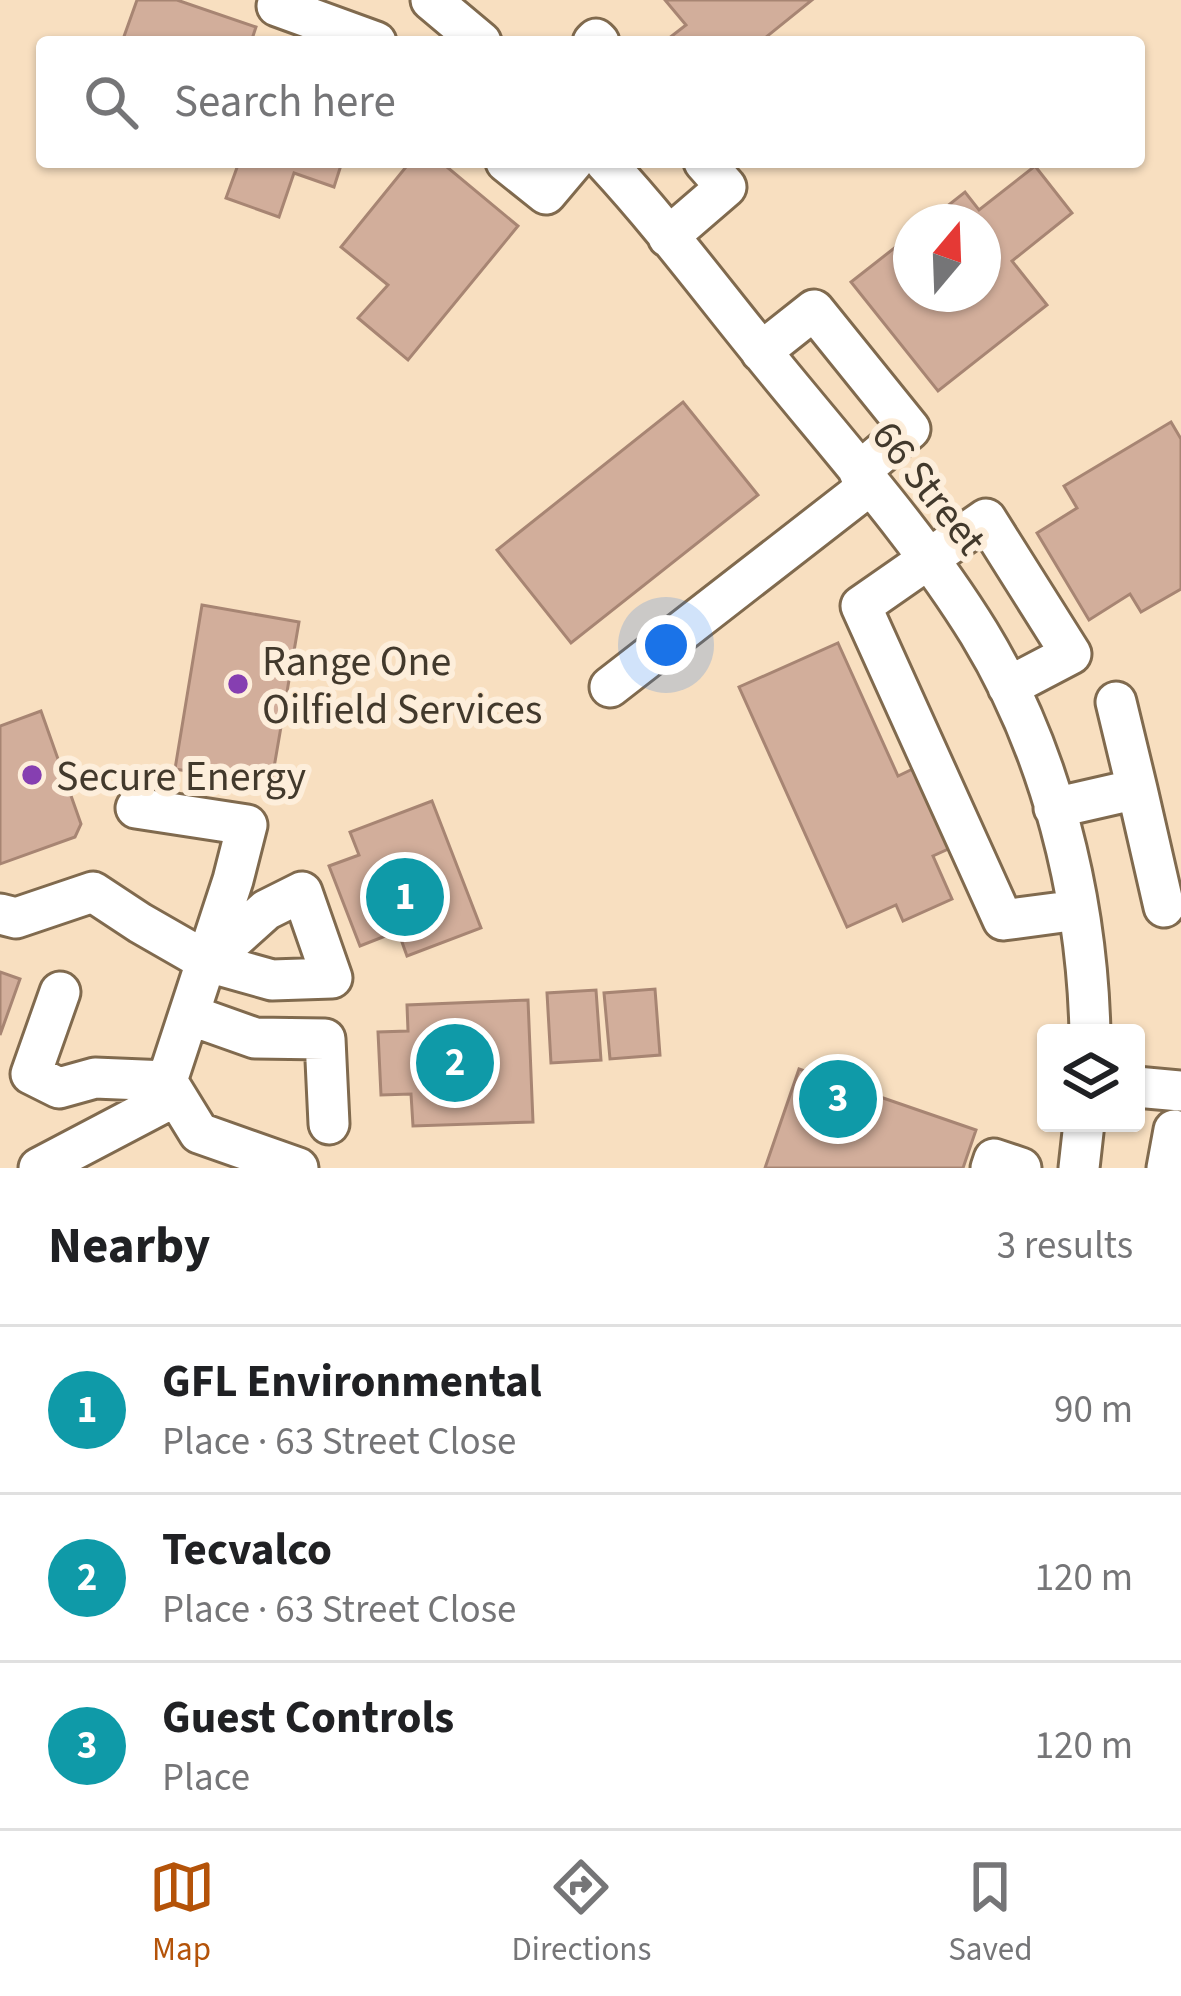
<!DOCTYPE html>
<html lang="en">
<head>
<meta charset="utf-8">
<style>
  body { margin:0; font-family:"Source Sans 3",sans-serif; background:#f2f2f2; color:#202124 }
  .controls { position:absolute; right:36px; bottom:36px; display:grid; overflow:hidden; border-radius:12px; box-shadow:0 3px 9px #0004 }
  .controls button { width:108px; height:108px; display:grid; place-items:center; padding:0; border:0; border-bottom:3px solid #e0e0e0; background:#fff; color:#202124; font:60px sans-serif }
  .compass { position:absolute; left:893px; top:204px; width:108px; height:108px; border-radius:50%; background:#fff; box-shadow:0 3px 9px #0004; rotate:19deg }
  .you { position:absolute; left:666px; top:645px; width:42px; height:42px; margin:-30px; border:9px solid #fff; border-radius:50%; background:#1a73e8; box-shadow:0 0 0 18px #1a73e833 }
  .badge { display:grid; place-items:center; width:78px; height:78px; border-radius:50%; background:#b45309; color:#fff; font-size:39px; font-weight:700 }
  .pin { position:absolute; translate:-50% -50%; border:6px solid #fff; box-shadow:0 3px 12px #0006 }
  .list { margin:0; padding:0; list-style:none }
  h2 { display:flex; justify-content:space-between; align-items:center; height:156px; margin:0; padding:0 48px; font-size:51px }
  h2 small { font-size:39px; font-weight:400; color:#757577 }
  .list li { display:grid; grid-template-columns:78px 1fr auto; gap:36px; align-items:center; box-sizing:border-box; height:168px; padding:0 48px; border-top:3px solid #e0e0e0 }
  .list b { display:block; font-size:45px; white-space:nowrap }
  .list p { margin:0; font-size:39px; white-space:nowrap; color:#757577 }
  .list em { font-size:39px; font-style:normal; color:#757577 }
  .icon { flex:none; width:66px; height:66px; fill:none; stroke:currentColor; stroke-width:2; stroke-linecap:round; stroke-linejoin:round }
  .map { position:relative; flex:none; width:1181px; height:1168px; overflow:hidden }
  .search { position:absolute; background:#fff; box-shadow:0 3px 9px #0004; left:36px; right:36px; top:36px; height:132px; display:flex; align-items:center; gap:30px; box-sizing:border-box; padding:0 42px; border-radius:12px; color:#757577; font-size:45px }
  .sheet { height:660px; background:#fff }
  nav { display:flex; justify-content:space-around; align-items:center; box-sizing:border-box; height:168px; border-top:3px solid #e0e0e0; background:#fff; font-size:33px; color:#757577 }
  nav a { display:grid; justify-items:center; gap:6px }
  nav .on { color:#b45309 }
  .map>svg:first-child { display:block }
  .building { fill:#d2ae9b; stroke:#a78573; stroke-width:3 }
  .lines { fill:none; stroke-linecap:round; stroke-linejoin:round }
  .minor-casing { stroke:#806a4e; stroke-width:45 }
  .minor { stroke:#fff; stroke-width:39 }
  .poi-dot { fill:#863fb1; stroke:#fdeedb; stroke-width:4.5 }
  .labels { text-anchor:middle; stroke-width:12; stroke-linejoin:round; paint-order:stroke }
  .street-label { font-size:42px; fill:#42392c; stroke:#fdeedb }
  .poi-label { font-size:42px; fill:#42392c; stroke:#fdeedb; text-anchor:start }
</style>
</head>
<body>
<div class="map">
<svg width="1181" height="1168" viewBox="0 0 1181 1168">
  <rect width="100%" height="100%" fill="#f8dfc0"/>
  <!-- building -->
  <path class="building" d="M137,0H177L256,27L251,42H122Z
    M665,0H812L760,42H664L686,25Z
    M239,162H342L334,187L294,173L279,217L226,198Z
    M410,162H441L518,226L408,360L358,318L388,285L341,247Z
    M1035,166L1072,213L1012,261L1047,305L938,391L851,282L911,235V294H983V222H927L965,192L979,210Z
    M683,402L758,495L571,643L497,550Z
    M1171,422L1181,439V589L1141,612L1130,594L1089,620L1037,533L1077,508L1064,486Z
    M202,605L299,622L271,785L175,769Z
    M838,643L898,776L921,765L957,845L933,856L952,899L903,921L896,905L847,927L739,687Z
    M41,711L81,824L75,837L0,864V726Z
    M432,801L481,928L407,956L398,931L360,946L329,866L359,855L350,832Z
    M0,972L20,979L0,1035Z
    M655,989L660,1055L610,1059L604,993Z
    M596,990L601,1060L551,1063L547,993Z
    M528,1000L533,1122L413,1126L411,1094L381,1095L378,1032L408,1031L407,1005Z
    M799,1069L976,1130L963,1168H765Z"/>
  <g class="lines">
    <defs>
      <path id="minor" d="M431,0L481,42
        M277,6L376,42
        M593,42L596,39L599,42
        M506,162L546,194L573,162
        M605,162C667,229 721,303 779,373C847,456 923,542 979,633C1051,751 1087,896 1090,1033
        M668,237L726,187L704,162
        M761,352L814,310L910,429L859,472
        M610,687L870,485
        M1008,687L1071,654L986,519L861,606L1003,920L1078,910
        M1116,702L1137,789
        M136,808L247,825L233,880L167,1081L199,1133L298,1168
        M1054,808L1137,789L1164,907
        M0,914L16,918L93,892L140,923L208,962L272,980L332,978L302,892L266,910L208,962
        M60,992L31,1074L59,1088L95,1078L167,1081
        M190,1015L255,1038L325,1039L329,1124
        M1136,1087L1181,1091
        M39,1168L176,1096
        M991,1168L994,1159L1021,1168
        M1079,1168L1084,1123
        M1167,1168L1174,1130"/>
    </defs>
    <!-- minor casing -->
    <use href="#minor" class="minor-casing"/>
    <!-- minor -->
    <use href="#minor" class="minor"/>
  </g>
  <!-- markers -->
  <g class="poi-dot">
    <circle cx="238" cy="684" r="12"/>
    <circle cx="32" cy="775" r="12"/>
  </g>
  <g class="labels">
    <!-- street labels -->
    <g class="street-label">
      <text transform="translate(930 487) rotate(52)" y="15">66 Street</text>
    </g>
    <!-- poi labels -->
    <g class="poi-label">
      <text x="262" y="675">Range One<tspan x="262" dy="48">Oilfield Services</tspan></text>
      <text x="56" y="790">Secure Energy</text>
    </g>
  </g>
</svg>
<div class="controls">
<button><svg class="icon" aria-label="layers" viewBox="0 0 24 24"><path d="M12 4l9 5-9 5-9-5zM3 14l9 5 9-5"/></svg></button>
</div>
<svg class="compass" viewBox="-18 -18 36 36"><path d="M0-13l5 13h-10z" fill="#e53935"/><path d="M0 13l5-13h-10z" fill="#757577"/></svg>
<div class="you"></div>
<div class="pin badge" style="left:405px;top:897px;background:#0f9aa8">1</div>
<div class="pin badge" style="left:455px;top:1063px;background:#0f9aa8">2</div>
<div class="pin badge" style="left:838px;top:1099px;background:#0f9aa8">3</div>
<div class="search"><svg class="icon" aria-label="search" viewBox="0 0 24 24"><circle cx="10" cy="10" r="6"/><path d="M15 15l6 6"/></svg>Search here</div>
</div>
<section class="sheet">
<h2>Nearby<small>3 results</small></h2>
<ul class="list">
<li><span class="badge" style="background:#0f9aa8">1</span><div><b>GFL Environmental</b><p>Place · 63 Street Close</p></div><em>90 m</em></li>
<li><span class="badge" style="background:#0f9aa8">2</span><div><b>Tecvalco</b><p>Place · 63 Street Close</p></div><em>120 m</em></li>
<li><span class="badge" style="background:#0f9aa8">3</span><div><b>Guest Controls</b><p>Place</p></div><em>120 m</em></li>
</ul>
</section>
<nav>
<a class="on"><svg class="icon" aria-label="map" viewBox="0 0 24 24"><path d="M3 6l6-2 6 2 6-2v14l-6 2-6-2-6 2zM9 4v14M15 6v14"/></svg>Map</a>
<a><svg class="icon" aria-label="directions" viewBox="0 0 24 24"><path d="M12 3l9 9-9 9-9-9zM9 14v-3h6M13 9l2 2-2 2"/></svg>Directions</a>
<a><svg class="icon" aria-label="saved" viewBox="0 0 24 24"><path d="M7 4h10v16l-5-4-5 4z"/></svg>Saved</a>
</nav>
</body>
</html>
